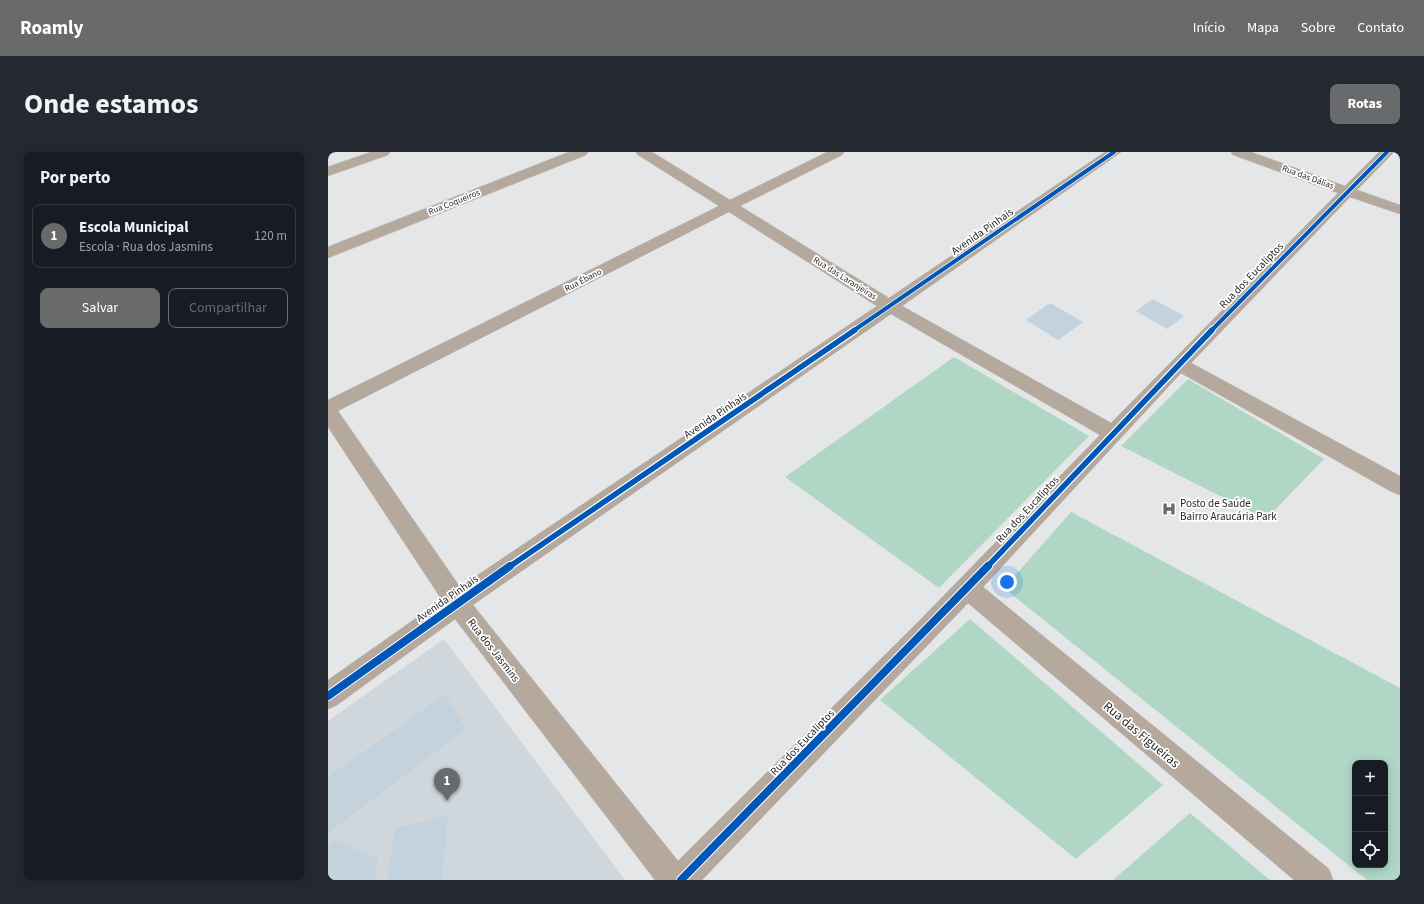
<!DOCTYPE html>
<html lang="pt">
<head>
<meta charset="utf-8">
<style>
  body { margin:0; font-family:"Source Sans 3",sans-serif; background:#242831; color:#f1f3f6 }
  .controls { position:absolute; right:12px; bottom:12px; display:grid; overflow:hidden; border-radius:8px; box-shadow:0 2px 10px #0003 }
  .controls button { width:36px; height:36px; display:grid; place-items:center; padding:0; border:0; border-bottom:1px solid #363941; background:#171b24; color:#f1f3f6; font:20px sans-serif }
  .you { position:absolute; left:679px; top:430px; width:14px; height:14px; margin:-10px; border:3px solid #fff; border-radius:50%; background:#1a73e8; box-shadow:0 0 0 6px #1a73e833 }
  .badge { display:grid; place-items:center; width:26px; height:26px; border-radius:50%; background:#696a6c; color:#fff; font-size:13px; font-weight:700 }
  .pin { position:absolute; translate:-50% -33px; filter:drop-shadow(0 1px 2px #0008) }
  .pin::after { content:''; position:absolute; top:21px; width:14px; height:12px; background:inherit; clip-path:polygon(0 0,100% 0,50% 100%) }
  .list { margin:0; padding:0; list-style:none }
  h2 { display:flex; justify-content:space-between; align-items:center; height:52px; margin:0; padding:0 16px; font-size:17px }
  h2 small { font-size:13px; font-weight:400; color:#9ea1a6 }
  .list li { display:grid; grid-template-columns:26px 1fr auto; gap:12px; align-items:center; box-sizing:border-box; height:64px; margin:0 8px 8px; padding:0 8px; border:1px solid #363941; border-radius:8px }
  .list b { display:block; font-size:15px; white-space:nowrap }
  .list p { margin:0; font-size:13px; white-space:nowrap; color:#9ea1a6 }
  .list em { font-size:13px; font-style:normal; color:#9ea1a6 }
  .actions { display:flex; gap:8px; padding:12px 16px }
  .actions a { flex:1; padding:9px 0; border:1px solid #696a6c; border-radius:8px; text-align:center; font-size:14px; color:#696a6c }
  .actions .main { background:#696a6c; color:#fff }
  .icon { flex:none; width:22px; height:22px; fill:none; stroke:currentColor; stroke-width:2; stroke-linecap:round; stroke-linejoin:round }
  .map { position:relative; flex:none; width:1072px; height:728px; overflow:hidden; border-radius:8px }
  header { display:flex; align-items:center; gap:24px; box-sizing:border-box; height:56px; padding:0 20px; background:#696a6c; color:#fff }
  header strong { font-size:19px }
  nav { display:flex; gap:22px; margin-inline-start:auto; font-size:14px }
  .intro { display:flex; align-items:center; justify-content:space-between; box-sizing:border-box; height:96px; padding:0 24px }
  h1 { margin:0; font-size:28px }
  .button { padding:10px 18px; border-radius:8px; background:#696a6c; color:#fff; font-size:14px; font-weight:700 }
  main { display:flex; gap:24px; padding:0 24px }
  aside { flex:1; background:#171b24; border-radius:8px; box-shadow:0 2px 10px #0003 }
  .map>svg:first-child { display:block }
  .built { fill:#d0d7dc }
  .green { fill:#b0d7c6; fill-rule:evenodd }
  .building { fill:#c3d2dd }
  .lines { fill:none; stroke-linecap:round; stroke-linejoin:round }
  .minor-casing { stroke:#c3c4c5; stroke-width:1 }
  .minor { fill:#b5a89d; fill-rule:evenodd }
  .cycleway-far2-casing { stroke:#fff; stroke-width:5.5 }
  .cycleway-far1-casing { stroke:#fff; stroke-width:8 }
  .cycleway-casing { stroke:#fff; stroke-width:10 }
  .cycleway-far2 { stroke:#0057b8; stroke-width:4 }
  .cycleway-far1 { stroke:#0057b8; stroke-width:5.5 }
  .cycleway { stroke:#0057b8; stroke-width:8 }
  .labels { text-anchor:middle; stroke-width:3.5; stroke-linejoin:round; paint-order:stroke }
  .far-street-label { font-size:9px; fill:#27282a; stroke:#fff }
  .street-label { font-size:11px; fill:#27282a; stroke:#fff }
  .poi-label { font-size:11px; fill:#27282a; stroke:#fff; text-anchor:start }
  .near-street-label { font-size:13px; fill:#27282a; stroke:#fff }
</style>
</head>
<body>
<header>
<strong>Roamly</strong>
<nav><a>Início</a><a>Mapa</a><a>Sobre</a><a>Contato</a></nav>
</header>
<div class="intro"><h1>Onde estamos</h1><a class="button">Rotas</a></div>
<main>
<aside>
<h2>Por perto<small></small></h2>
<ul class="list">
<li><span class="badge">1</span><div><b>Escola Municipal</b><p>Escola · Rua dos Jasmins</p></div><em>120 m</em></li>
</ul>
<div class="actions"><a class="main">Salvar</a><a>Compartilhar</a></div>
</aside>
<div class="map">
<svg width="1072" height="728" viewBox="0 0 1072 728">
  <rect width="100%" height="100%" fill="#e4e6e8"/>
  <!-- built -->
  <path class="built" d="M116,487L297,728H0V569Z"/>
  <!-- green -->
  <path class="green" d="M626,205L761,284L611,436L457,325Z
    M860,227L996,307L938,367L793,294Z
    M743,360L1072,536V728H1039L676,436ZM1027,611H1057V713H1027Z
    M642,467L835,633L748,707L552,548Z
    M862,661L942,728H785Z"/>
  <!-- building -->
  <path class="building" d="M825,147L856,164L839,177L808,159Z
    M722,151L755,170L730,188L698,168Z
    M117,542L138,577L0,681V625Z
    M120,664L114,728H59L67,676Z
    M6,688L50,707L47,728H0V694Z"/>
  <g class="lines">
    <defs>
      <path id="minor" d="M43,0H62L60,3L0,24V15Z
        M241,0H260L258,3L0,106V95Z
        M308,0H324L402,48L499,0H516L514,3L412,54L561,146L777,0H793L574,154L783,271L1010,41L905,3L903,0H923L1017,34L1051,0H1066L1029,38L1072,53V62L1022,45L863,211L1072,324V343L1064,340L853,221L655,435L1001,717L1005,728H966L640,451L374,728H327L127,467L9,553L0,557V528L114,448L0,275V248L391,54L310,3ZM401,60L549,154L132,435L10,259ZM563,162L772,283L594,466L350,709L145,453Z"/>
    </defs>
    <!-- minor casing -->
    <use href="#minor" class="minor-casing"/>
    <!-- minor -->
    <use href="#minor" class="minor"/>
    <defs>
      <path id="cycleway-far2" d="M525,179L786,0
        M883,179L1059,0"/>
      <path id="cycleway-far1" d="M181,415L527,178
        M659,415L884,178"/>
      <path id="cycleway" d="M0,544L182,414
        M353,728L660,414"/>
    </defs>
    <!-- cycleway-far2 casing -->
    <use href="#cycleway-far2" class="cycleway-far2-casing"/>
    <!-- cycleway-far1 casing -->
    <use href="#cycleway-far1" class="cycleway-far1-casing"/>
    <!-- cycleway casing -->
    <use href="#cycleway" class="cycleway-casing"/>
    <!-- cycleway-far2 -->
    <use href="#cycleway-far2" class="cycleway-far2"/>
    <!-- cycleway-far1 -->
    <use href="#cycleway-far1" class="cycleway-far1"/>
    <!-- cycleway -->
    <use href="#cycleway" class="cycleway"/>
  </g>
  <!-- icons -->
  <defs>
    <symbol id="hospital-bare" viewBox="-9 -9 18 18"><path d="M-5-5h3v3.5h4V-5h3V5h-3V1.5h-4V5h-3Z" fill="#696a6c" stroke="#fff" stroke-width="2.5" paint-order="stroke"/></symbol>
  </defs>
  <g fill-rule="evenodd">
    <use href="#hospital-bare" x="831" y="347" width="20" height="20"/>
  </g>
  <g class="labels">
    <!-- far-street labels -->
    <g class="far-street-label">
      <text transform="translate(980 25) rotate(20)" y="3">Rua das Dálias</text>
      <text transform="translate(126 50) rotate(-22)" y="3">Rua Coqueiros</text>
      <text transform="translate(517 126) rotate(32)" y="3">Rua das Laranjeiras</text>
      <text transform="translate(255 128) rotate(-27)" y="3">Rua Ébano</text>
    </g>
    <!-- street labels -->
    <g class="street-label">
      <text transform="translate(654 79) rotate(-35)" y="4">Avenida Pinhais</text>
      <text transform="translate(923 123) rotate(-46)" y="4">Rua dos Eucaliptos</text>
      <text transform="translate(387 263) rotate(-34)" y="4">Avenida Pinhais</text>
      <text transform="translate(699 357) rotate(-47)" y="4">Rua dos Eucaliptos</text>
      <text transform="translate(119 446) rotate(-35)" y="4">Avenida Pinhais</text>
      <text transform="translate(166 498) rotate(52)" y="4">Rua dos Jasmins</text>
      <text transform="translate(474 590) rotate(-46)" y="4">Rua dos Eucaliptos</text>
    </g>
    <!-- poi labels -->
    <g class="poi-label">
      <text x="852" y="355">Posto de Saúde<tspan x="852" dy="13">Bairro Araucária Park</tspan></text>
    </g>
    <!-- near-street labels -->
    <g class="near-street-label">
      <text transform="translate(814 582) rotate(40)" y="5">Rua das Figueiras</text>
    </g>
  </g>
</svg>
<div class="controls">
<button>+</button>
<button>−</button>
<button><svg class="icon" aria-label="locate" viewBox="0 0 24 24"><circle cx="12" cy="12" r="6"/><path d="M12 2v4M12 18v4M2 12h4M18 12h4"/></svg></button>
</div>
<div class="you"></div>
<div class="pin badge" style="left:119px;top:649px">1</div>
</div>
</main>
</body>
</html>
